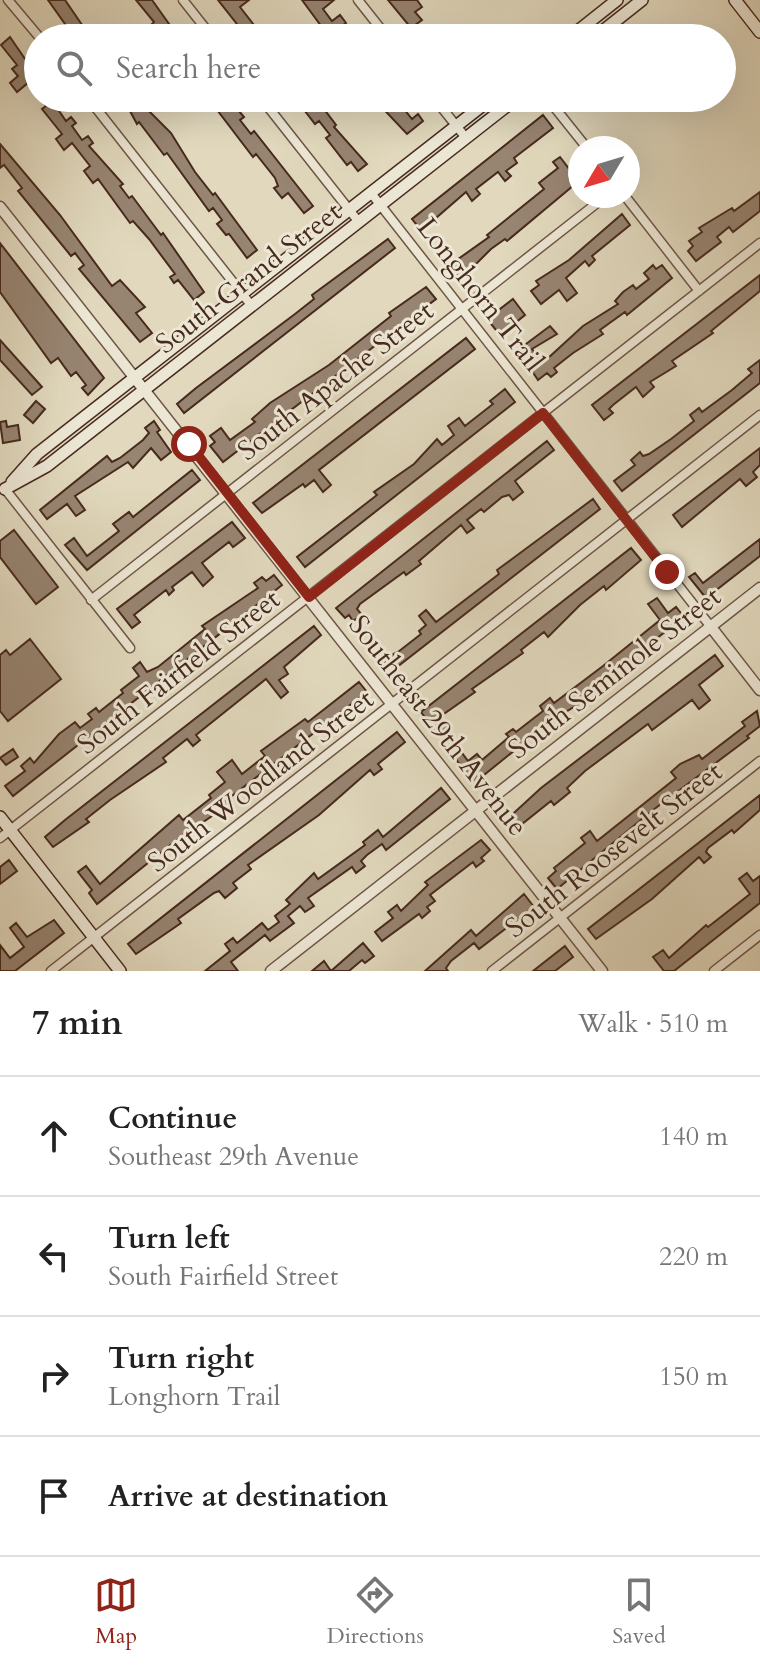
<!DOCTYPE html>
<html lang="en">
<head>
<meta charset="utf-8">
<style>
  body { margin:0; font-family:Cardo,serif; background:#f6f6f6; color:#222 }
  .compass { position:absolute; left:568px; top:136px; width:72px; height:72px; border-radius:50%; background:#fff; box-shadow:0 8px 32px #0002; rotate:232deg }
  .stop { position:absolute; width:24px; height:24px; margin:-18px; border:6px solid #8f2418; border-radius:50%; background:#fff }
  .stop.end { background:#8f2418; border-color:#fff; box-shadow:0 2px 8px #0008 }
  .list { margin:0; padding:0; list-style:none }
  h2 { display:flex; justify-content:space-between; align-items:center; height:104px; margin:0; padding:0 32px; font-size:34px }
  h2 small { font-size:26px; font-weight:400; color:#767676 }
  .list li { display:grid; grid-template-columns:52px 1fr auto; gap:24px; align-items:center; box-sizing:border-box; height:120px; padding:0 32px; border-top:2px solid #e0e0e0 }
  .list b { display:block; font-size:30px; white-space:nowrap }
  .list p { margin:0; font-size:26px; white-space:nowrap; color:#767676 }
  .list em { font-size:26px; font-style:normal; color:#767676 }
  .icon { flex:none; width:44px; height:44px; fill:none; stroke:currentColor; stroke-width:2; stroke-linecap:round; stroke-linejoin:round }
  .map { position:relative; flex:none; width:760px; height:971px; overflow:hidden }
  .search { position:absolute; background:#fff; box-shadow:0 8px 32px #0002; left:24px; right:24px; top:24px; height:88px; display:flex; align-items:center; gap:20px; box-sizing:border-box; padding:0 28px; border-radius:44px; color:#767676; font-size:30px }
  .sheet { height:584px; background:#fff }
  nav { display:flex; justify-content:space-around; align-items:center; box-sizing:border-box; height:112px; border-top:2px solid #e0e0e0; background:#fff; font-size:22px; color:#767676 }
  nav a { display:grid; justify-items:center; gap:4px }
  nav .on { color:#8f2418 }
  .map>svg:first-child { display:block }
  .building { fill:#978471; stroke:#472a1e; stroke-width:2 }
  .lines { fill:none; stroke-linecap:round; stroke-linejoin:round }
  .minor-casing { stroke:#6e5646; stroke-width:11 }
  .tertiary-casing { stroke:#6e5646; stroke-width:13 }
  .secondary-casing { stroke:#472a1e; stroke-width:14 }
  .minor { stroke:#ece6d4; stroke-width:8 }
  .tertiary { stroke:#ece6d4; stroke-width:10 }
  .secondary { stroke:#ece6d4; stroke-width:11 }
  .route { stroke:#8f2418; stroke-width:10 }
  .labels { text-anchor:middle; stroke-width:6; stroke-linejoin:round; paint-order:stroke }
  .street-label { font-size:28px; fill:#472a1e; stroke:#ece6d4 }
</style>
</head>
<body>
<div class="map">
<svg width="760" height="971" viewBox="0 0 760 971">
  <rect width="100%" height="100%" fill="#e1d8bd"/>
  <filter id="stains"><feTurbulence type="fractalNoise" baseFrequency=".0025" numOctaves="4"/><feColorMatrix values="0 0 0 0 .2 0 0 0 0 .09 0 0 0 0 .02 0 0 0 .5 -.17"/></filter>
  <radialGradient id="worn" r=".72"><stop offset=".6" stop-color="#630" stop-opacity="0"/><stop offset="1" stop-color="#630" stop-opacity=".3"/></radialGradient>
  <!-- building -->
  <path class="building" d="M48,0H65L91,38H75Z
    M136,0H152L179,38H146L156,31L151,25L154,22Z
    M218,0H249L240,7L264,38H248Z
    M302,0H334L323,9L332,21L340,15L346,23L339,28L346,38H330Z
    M388,0H417L422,7L415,12L422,20L411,28Z
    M10,37L38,78V95L28,83L17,92L10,83L18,76L12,69L17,65L1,45Z
    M40,98H55L61,105L57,108L66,121L71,117L76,123L72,126L82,140L88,136L93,143L89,146L123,184L120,186L129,198L132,196L161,235L163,233L204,292L194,300L178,280L174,283L170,277L175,274L149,239L133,221L130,223L98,179L93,183L84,171L90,166L72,143L64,150L56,139L62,134L42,109L46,106Z
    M123,98H136L171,133L195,172L213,195L215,193L257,250L247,258L229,234L226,235L217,224L222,220L213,208L209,211L167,153L164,155L139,122L137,124Z
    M216,98H226L239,111L244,117L240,120L251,134L254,131L313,206L304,213L288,193L282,198L274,188L278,186L275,178L256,154L253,157L211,102Z
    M295,98H320L324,102L321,105L336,125L334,127L367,164L358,171L351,162L347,165L326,138L330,135L319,121L315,124Z
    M373,98H407L400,104L412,119L418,114L423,121L407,134Z
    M543,115L553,128L514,158L517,163L506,171L511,176L505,181L498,172L476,189L480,194L472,201L466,192L436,218L438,221L420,229L412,219Z
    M0,144L60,215L112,286L120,280L145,307L136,313L152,333L140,342L79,269L84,265L75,253L71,256L18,191L22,188L4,165L0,168Z
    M560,157L570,170L580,162V180L507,241L505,239L491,249L464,276L461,272L454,277L447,267L489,237L487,235L544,189L539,183L558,168L553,162Z
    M760,192V211L733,232L729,227L717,237L721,242L696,261L688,251L693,246L689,241L702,232L699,228L732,208L734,211Z
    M622,214L630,225L592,256L595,260L589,266L585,261L566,278L577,293L567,301L559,290L541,304L531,291L539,285L536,281L569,260Z
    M388,239L395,248L184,413L177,404L196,388L295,314L314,299L312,295Z
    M0,243L104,378L88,395L82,388L86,385L76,372L71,376L58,358L51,363L0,292Z
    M653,265L656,269L662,265L672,278L627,315L625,312L600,330L603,334L573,353L554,368L557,372L551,377L547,373L538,380L518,350L550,326L557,334L532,349L541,361L547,359L583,326L618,304L615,301L623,292L633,285L636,289L649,279L644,273Z
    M760,275V291L711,331L713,333L672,361L676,366L650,382L654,387L643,397L636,387L613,405L609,409L613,413L604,420L592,405Z
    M426,287L436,299L223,462L210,446L215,442L210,436L221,428L230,440L255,422L252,419L270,403L329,365L391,316L389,313Z
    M513,299L525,315L500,335L487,319Z
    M466,338L475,349L319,470L331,485L323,492L314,480L305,487L303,484L262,513L253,503Z
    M0,340L42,387L32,395L0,360Z
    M760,360V383L622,491L614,481L635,465L631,460L640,452L643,456L649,454L671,439L694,421L690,415L699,408L702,412L732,390L752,373L748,369Z
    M505,389L515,402L305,567L297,557L377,495L374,492L414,464L437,439L442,445L454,435L448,426L459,418L465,426L470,422L493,404L490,401Z
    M36,401L45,409L33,423L24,415Z
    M6,421L7,427L18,425L20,440L3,443L0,422Z
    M154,421L160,430L157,432L171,452L161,460L151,448L133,468L128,462L75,496L85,510L76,516L67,504L47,519L40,510L107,456L112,462L120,458L143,440L149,433L145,428Z
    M547,441L554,450L515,481L523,492L513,500L509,495L502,497L484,512L481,509L467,520L474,528L467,533L461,525L419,561L421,564L406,575L404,572L360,604L357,609L362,615L353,621L349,615L345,618L336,608Z
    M760,448V465L753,472L757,477L746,486L740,479L682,527L673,515Z
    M192,470L200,480L87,570L65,545L74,538L87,556L119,531L113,524L129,512L133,517Z
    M593,499L600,509L388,674L367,645L374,640L387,657L398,652L421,634L419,631L426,625L419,616L426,610L436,622L499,574L497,570L512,559Z
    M232,522L245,538L233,547L229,542L202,563L213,577L203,586L192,572L172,587L174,590L169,595L166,590L134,615L140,622L132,628L117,609Z
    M14,530L58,587L36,604L0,557V541Z
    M760,539V556L706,598L689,577L695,573L703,583Z
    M631,548L641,560L606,590L604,586L580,605L548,637L544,632L521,650L523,653L472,689L475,692L441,716L450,728L439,736L421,712Z
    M274,575L282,585L13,796L5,786L25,771L21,766L30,758L34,763L59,734L75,722L80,728L92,719L88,714L96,708L99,712L123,693L121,690L139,676L133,668L140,662L147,672L158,667L205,629L202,626L258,588L254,583L262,577L266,581Z
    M657,598L668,613L676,607L684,617L606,678L587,694L590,697L551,721L474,783L455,758L462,753L468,761L477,754L482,760L509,737L506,734L513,729L516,732L543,711L540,706L550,698L554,703L603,666L660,620L648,604Z
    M314,626L321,635L284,667L288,674L279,680L288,692L281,698L266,679L196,735L200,740L193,746L187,739L163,758L166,762L110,800L86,819L89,822L53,847L45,837L65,820Z
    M30,639L61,679L8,721L0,711V655L6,650L10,655Z
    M715,655L723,666L699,685L710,700L699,709L692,700L652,730L648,724L585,771L567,788L570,792L554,805L551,801L512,832L504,822L541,788Z
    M359,682L367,692L228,799L231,803L174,842L97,904L89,893L92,890L78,872L86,866L100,884L179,815L183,820L211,798L209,795L225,782L217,772L232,760L242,774L265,756L261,751L305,719L308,722Z
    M757,711L760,726L747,736L749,738L653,810L557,889L548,878L556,871L554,868L585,843L581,838L590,831L597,841L676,778L671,772L680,764L699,755L702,759L745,726L742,722Z
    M397,732L405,742L378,764L382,769L374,775L370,770L319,815L248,865L251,869L233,883L237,888L225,898L219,891L214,893L178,919L181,923L136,954L128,944Z
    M13,749L18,757L6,765L0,758Z
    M441,788L450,799L386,850L382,844L367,855L361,861L365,866L356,873L352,867L308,898L314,906L305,912L300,906L288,916L294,923L270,941L265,935L231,962L238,971H205L230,951L225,944L233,938L237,943L262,923L268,930L279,922L275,916L290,904L286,900L314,873L318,879L365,845L363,842L378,830L383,837Z
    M760,795V810L734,833L732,830L708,848L706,852L711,857L704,863L699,857L652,899L596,939L588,929Z
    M481,840L490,850L481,858L484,861L476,867L473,862L430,895L435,901L427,907L430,911L422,918L419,914L382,941L375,932L393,918L388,912L397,905L401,911L428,885L425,882Z
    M9,860L17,871L0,884V867Z
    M747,873L753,881L760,876V903L674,971H664L653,957L663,950L669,958L706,925L708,927L750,894L739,879Z
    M524,894L534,907L479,949L474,943L451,961L446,968L448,971H425L471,930L476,936Z
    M54,920L64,933L15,971H0V945L10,958L24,947L10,928L16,923L27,937Z
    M363,943L374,956L365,963L362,960L349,971H312L324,961L331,971Z
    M565,946L573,957L555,971H533Z"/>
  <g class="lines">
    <defs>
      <path id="minor" d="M8,0L40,38
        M183,0L213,38
        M358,0L388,38
        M88,98L251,305
        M261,98L358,221
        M434,98L466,138
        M547,98L587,148
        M371,193L711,627
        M625,196L699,291
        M5,489L130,648
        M91,600L606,196
        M0,838L760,243
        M51,971L760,415
        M492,971L760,761
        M714,971L760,935"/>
      <path id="tertiary" d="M0,207L602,971
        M711,627L760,690
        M271,971L760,588"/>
      <path id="secondary" d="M735,0L760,32
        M569,38L617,0
        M594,38L642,0
        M12,482L37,454L492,98
        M5,489L47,466L517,98
        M0,817L120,971"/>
    </defs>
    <!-- minor casing -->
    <use href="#minor" class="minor-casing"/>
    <!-- tertiary casing -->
    <use href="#tertiary" class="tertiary-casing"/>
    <!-- secondary casing -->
    <use href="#secondary" class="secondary-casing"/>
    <!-- minor -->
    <use href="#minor" class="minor"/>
    <!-- tertiary -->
    <use href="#tertiary" class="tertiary"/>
    <!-- secondary -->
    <use href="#secondary" class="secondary"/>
  </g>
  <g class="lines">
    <!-- route -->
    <path class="route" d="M189,444L309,597L543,413L667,572"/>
  </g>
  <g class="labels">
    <!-- street labels -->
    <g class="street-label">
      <text transform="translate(248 277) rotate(-38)" y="10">South Grand Street</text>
      <text transform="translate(481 294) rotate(52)" y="10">Longhorn Trail</text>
      <text transform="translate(335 380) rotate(-38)" y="10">South Apache Street</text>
      <text transform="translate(178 671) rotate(-38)" y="10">South Fairfield Street</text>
      <text transform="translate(614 672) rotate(-38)" y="10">South Seminole Street</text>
      <text transform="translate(439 725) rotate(52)" y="10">Southeast 29th Avenue</text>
      <text transform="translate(260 780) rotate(-38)" y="10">South Woodland Street</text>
      <text transform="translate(613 849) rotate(-38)" y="10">South Roosevelt Street</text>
    </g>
  </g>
  <rect width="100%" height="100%" filter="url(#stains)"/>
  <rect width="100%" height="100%" fill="url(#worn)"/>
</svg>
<svg class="compass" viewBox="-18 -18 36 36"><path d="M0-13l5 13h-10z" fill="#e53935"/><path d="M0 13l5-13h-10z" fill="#767676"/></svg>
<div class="stop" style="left:189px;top:444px"></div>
<div class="stop end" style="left:667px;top:572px"></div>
<div class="search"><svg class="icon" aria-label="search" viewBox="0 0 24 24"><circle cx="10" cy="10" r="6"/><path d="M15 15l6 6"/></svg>Search here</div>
</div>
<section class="sheet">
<h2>7 min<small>Walk · 510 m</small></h2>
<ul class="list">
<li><svg class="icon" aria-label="ahead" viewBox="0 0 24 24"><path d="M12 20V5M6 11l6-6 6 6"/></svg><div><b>Continue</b><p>Southeast 29th Avenue</p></div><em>140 m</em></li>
<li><svg class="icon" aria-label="left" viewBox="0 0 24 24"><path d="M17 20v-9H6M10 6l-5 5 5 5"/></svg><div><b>Turn left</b><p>South Fairfield Street</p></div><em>220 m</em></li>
<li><svg class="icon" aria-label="right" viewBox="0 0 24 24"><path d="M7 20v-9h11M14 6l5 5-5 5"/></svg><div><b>Turn right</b><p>Longhorn Trail</p></div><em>150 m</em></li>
<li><svg class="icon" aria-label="arrive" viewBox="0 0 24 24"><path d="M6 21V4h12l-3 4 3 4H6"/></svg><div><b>Arrive at destination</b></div></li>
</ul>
</section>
<nav>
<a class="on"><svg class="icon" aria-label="map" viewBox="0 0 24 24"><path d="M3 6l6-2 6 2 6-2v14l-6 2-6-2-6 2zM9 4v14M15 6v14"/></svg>Map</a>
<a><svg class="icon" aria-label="directions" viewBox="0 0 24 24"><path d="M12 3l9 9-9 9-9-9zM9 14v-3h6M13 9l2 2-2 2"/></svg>Directions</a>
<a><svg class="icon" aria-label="saved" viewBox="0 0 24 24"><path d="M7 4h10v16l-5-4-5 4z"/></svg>Saved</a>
</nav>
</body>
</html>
